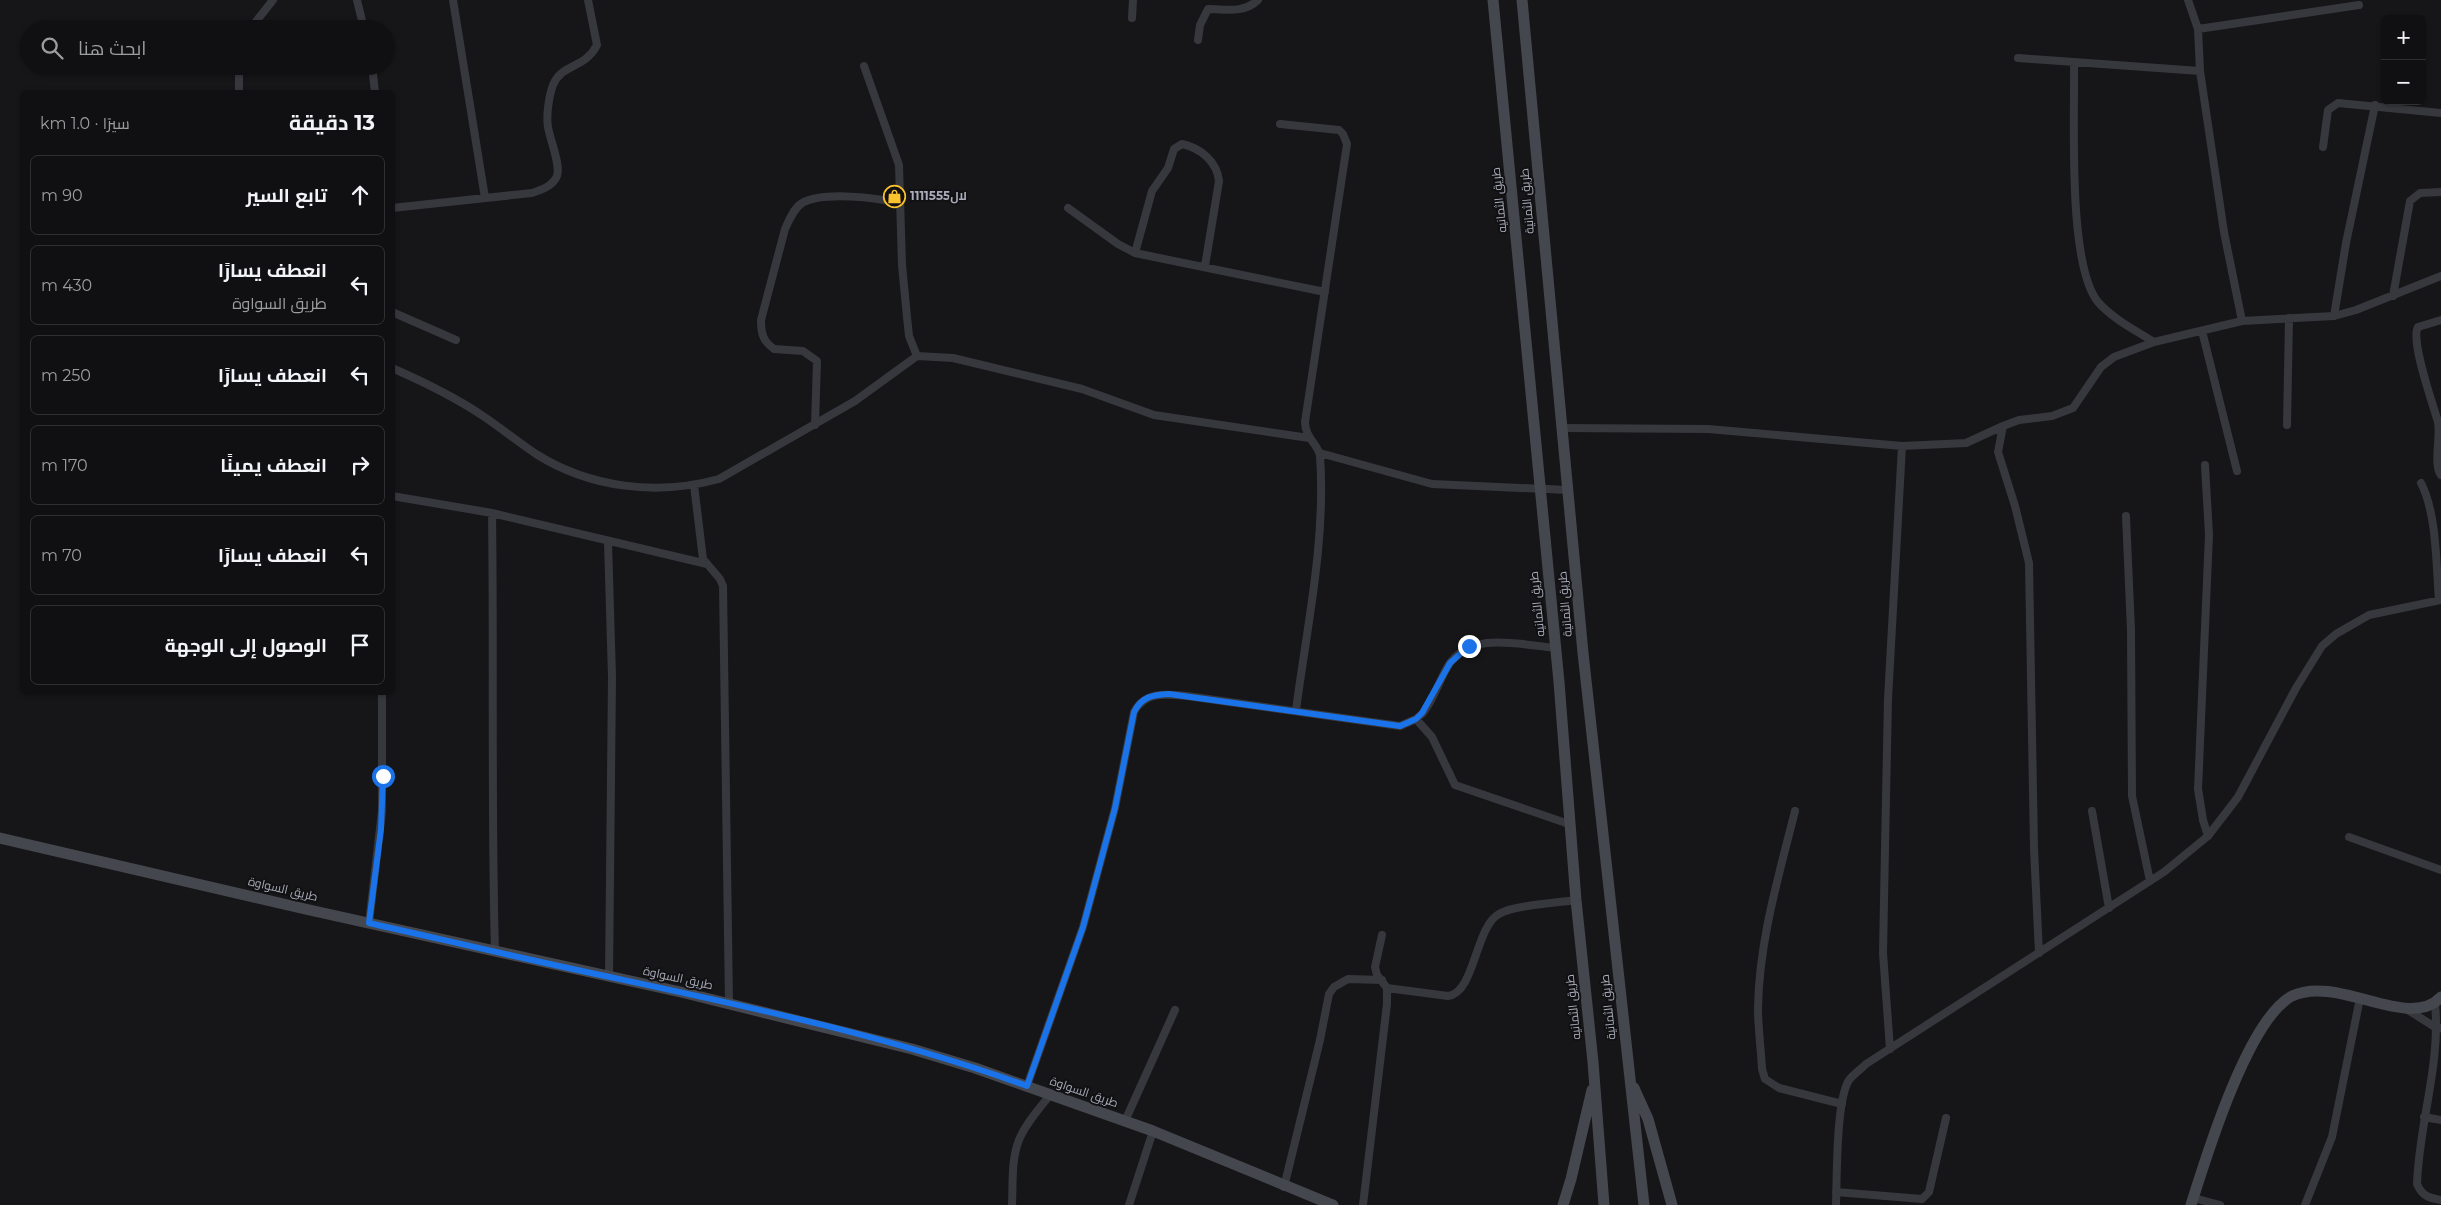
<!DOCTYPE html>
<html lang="ar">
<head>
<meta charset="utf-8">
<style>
  body { margin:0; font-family:Montserrat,Cairo,sans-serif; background:#19191b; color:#f1f3f6; direction:rtl }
  .controls { position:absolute; right:15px; top:15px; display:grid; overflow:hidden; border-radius:8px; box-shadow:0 1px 4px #0004 }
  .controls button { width:45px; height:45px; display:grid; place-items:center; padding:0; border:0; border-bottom:1px solid #303032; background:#101012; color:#f1f3f6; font:25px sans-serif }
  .stop { position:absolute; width:15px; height:15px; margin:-11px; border:4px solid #1a73e8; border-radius:50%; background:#fff }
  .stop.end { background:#1a73e8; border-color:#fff; box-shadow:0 1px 5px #0008 }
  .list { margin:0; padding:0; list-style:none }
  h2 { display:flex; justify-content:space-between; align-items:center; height:65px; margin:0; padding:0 20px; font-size:21px }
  h2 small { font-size:16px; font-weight:400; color:#9c9d9f }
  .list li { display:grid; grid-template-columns:32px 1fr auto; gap:15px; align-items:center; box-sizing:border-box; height:80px; margin:0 10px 10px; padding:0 10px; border:1px solid #303032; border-radius:8px }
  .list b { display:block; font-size:19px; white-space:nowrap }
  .list p { margin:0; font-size:16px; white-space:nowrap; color:#9c9d9f }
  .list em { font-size:16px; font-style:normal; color:#9c9d9f }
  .icon { flex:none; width:28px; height:28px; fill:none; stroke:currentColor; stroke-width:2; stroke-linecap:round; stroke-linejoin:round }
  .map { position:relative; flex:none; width:2441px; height:1205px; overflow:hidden; direction:ltr }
  .search { position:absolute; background:#101012; box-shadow:0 1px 4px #0004; left:20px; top:20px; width:375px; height:55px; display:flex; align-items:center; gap:12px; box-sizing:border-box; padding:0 18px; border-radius:28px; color:#9c9d9f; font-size:19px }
  .panel { position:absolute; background:#101012; box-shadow:0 1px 4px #0004; left:20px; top:90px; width:375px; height:605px; border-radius:8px; direction:rtl }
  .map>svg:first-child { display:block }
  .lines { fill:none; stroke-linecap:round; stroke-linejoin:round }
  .street { stroke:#37383e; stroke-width:8 }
  .secondary { stroke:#45474e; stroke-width:11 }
  .route { stroke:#1a73e8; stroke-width:6 }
  .labels { text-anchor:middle; stroke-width:4; stroke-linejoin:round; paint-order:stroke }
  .poi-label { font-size:12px; font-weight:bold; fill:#a8acb9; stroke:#111113; text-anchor:start }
  .street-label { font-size:12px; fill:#a8acb9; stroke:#111113 }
</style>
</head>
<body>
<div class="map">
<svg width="2441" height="1205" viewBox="0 0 2441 1205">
  <rect width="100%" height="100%" fill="#161618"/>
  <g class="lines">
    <!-- street -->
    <path class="street" d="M357,0L364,29
      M453,0L485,198
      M2188,0L2198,29L2200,71L2224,232L2242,321
      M1132,18L1133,0
      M250,29L273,0
      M2198,29L2359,5
      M1198,40L1200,25L1208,9C1226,9 1243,14 1258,0
      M2018,58L2200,71
      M2074,62C2075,114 2067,264 2098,302C2113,319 2135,330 2154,342
      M372,66L375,92
      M864,66L899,165L902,265L907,317L909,336L917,356
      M239,92V66
      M1280,124L1339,130L1343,134L1347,144L1305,422C1305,438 1319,445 1320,456C1326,541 1307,626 1296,710
      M2323,147L2328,110L2338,103L2441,113
      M392,208L532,193C541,190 553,186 557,176C561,165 550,140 548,127C546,115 549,96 553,85C562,63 585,69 597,45L588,0
      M1068,208L1118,244L1135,253L1325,292
      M1135,253L1152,191L1168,168L1174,149L1182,144C1200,148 1217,161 1219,181L1205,266
      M2393,296L2410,201L2420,193L2441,192
      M392,312L456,340
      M2334,316L2346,243L2375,105
      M2441,320L2418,327C2410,341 2433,404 2438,422C2441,436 2433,466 2441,475
      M2202,331L2237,471
      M392,368C424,382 455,397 483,416C501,428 518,442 536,454C590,488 657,496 719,479L855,401L917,356L953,358L1082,389L1154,415L1309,438
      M815,425L817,361L803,351L774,349C763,341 761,334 761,320L785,229C789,220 794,208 802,203C824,191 877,198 900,203
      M2287,425L2289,318
      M1562,428L1708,429L1902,446L1966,443L2003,426
      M1320,453L1432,484L1568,490
      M2205,465L2209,535L2198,789L2203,820L2208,836
      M2421,483C2437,514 2436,565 2439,600
      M694,485L703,559L720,579L723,586L729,1003
      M392,496L492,513L707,564
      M492,513C494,659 491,805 495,952
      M2126,516L2131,630L2132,796L2150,881
      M608,542L612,677L609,977
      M1416,719L1432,737L1455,785L1569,824
      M1795,811C1779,875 1759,941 1758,1008C1758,1028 1761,1049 1762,1069L1765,1079L1779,1088L1842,1104
      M2092,811L2109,908
      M2349,837L2441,870
      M369,923L382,811V692
      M2039,953L2034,849L2029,563L2015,506L1998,452L2003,426L2019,420L2052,416L2073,408L2101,367L2114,357L2154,342L2242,321L2334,316L2356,310L2441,276
      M1387,988L1448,996C1475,993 1475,927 1499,914C1514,905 1557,903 1576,900
      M2435,1004C2441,1064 2419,1123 2417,1184C2422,1196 2429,1198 2441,1200
      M2408,1010L2438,1029L2441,1028
      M1890,1049L1883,953L1885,849L1888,699L1902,446
      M1027,1086L1083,927L1115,808L1134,712C1145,691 1166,694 1187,696L1400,726L1416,719L1423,713C1434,699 1439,681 1448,666C1471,630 1520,645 1556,648
      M2424,1117L2441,1120
      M1125,1121L1175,1010
      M1284,1187L1320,1040L1329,994L1334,987L1348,979L1382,980
      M1836,1192L1922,1199L1929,1192L1946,1118
      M2194,1198L2220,1205
      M1012,1205C1013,1184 1011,1160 1019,1140C1026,1123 1039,1109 1050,1095
      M1129,1205L1153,1131
      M1363,1205L1387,1004V988L1377,975L1375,967L1382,935
      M1836,1205C1837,1178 1836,1100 1849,1080C1854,1074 1861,1069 1866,1064L2164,872L2208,836L2238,797L2296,688L2322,646L2336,634L2369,615L2441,600
      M2305,1205L2332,1137L2360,998"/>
    <!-- secondary -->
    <path class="secondary" d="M1493,0L1559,682L1576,900L1593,1062L1604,1205
      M1522,0L1583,653L1644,1205
      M0,838L305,909L685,993L912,1049L975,1068L1153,1131L1333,1205
      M1634,1088L1648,1119L1672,1205
      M1563,1205L1571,1179L1592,1090
      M2191,1205C2206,1157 2248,1019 2292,996C2338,974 2409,1032 2441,997"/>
  </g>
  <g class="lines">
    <!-- route -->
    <path class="route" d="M383,776L381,829L369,923C449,941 529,960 610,977C750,1007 892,1037 1027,1086L1083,927L1115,808L1134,712C1142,696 1153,695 1169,694L1400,726L1416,719L1422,713L1450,663L1469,646"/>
  </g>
  <!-- icons -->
  <defs>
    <symbol id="shop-ring" viewBox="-11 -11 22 22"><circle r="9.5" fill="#111113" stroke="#fac22d" stroke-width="1.5"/><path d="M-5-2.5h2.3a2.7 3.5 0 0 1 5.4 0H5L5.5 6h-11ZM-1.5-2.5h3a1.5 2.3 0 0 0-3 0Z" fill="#fac22d"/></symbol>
  </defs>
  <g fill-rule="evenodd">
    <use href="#shop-ring" x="882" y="184" width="25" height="25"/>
  </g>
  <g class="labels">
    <!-- poi labels -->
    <g class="poi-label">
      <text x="910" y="200">1111555لال</text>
    </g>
    <!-- street labels -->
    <g class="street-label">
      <text transform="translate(1499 200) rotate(-96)" y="4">طريق الثمانيه</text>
      <text transform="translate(1527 201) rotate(-95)" y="4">طريق الثمانية</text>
      <text transform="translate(1537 604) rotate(-96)" y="4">طريق الثمانيه</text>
      <text transform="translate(1565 604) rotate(-95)" y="4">طريق الثمانية</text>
      <text transform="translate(283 889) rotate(13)" y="4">طريق السواوة</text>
      <text transform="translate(678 978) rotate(12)" y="4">طريق السواوة</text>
      <text transform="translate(1573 1007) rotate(-96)" y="4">طريق الثمانيه</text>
      <text transform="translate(1608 1007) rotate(-96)" y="4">طريق الثمانية</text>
      <text transform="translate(1084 1092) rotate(19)" y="4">طريق السواوة</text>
    </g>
  </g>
</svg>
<div class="controls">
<button>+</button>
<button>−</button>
</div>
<div class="stop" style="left:383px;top:776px"></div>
<div class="stop end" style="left:1469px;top:646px"></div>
<div class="search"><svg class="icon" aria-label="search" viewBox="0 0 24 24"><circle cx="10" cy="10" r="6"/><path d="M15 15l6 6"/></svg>ابحث هنا</div>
<section class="panel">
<h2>13 دقيقة<small>سيرًا · 1.0 km</small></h2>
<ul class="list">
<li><svg class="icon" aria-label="ahead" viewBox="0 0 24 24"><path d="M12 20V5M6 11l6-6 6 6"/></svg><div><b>تابع السير</b></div><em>90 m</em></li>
<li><svg class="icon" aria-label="left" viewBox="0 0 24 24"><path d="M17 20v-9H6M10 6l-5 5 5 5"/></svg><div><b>انعطف يسارًا</b><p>طريق السواوة</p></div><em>430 m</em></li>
<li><svg class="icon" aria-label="left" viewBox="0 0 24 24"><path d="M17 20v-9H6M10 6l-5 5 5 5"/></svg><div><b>انعطف يسارًا</b></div><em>250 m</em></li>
<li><svg class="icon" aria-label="right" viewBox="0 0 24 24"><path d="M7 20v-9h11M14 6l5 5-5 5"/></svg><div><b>انعطف يمينًا</b></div><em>170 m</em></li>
<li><svg class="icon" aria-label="left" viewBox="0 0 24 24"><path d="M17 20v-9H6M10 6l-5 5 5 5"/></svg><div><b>انعطف يسارًا</b></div><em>70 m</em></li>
<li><svg class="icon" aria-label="arrive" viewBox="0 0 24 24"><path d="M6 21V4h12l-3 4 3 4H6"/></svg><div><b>الوصول إلى الوجهة</b></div></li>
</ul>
</section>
</div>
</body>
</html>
